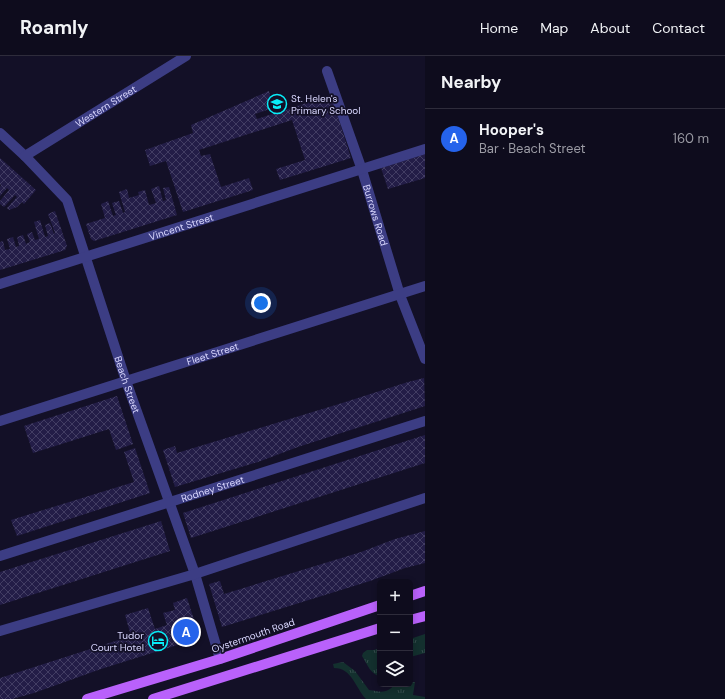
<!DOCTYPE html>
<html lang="en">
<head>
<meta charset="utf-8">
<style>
  body { margin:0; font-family:"DM Sans",sans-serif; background:#1c1a2a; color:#f1f3f6 }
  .controls { position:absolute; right:12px; bottom:12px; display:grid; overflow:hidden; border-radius:6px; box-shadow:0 2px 6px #0003 }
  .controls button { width:36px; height:36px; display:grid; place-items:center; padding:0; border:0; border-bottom:1px solid #2e2c3b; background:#0e0c1d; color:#f1f3f6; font:20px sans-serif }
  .you { position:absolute; left:261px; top:247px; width:14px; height:14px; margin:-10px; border:3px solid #fff; border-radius:50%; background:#1a73e8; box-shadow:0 0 0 6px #1a73e833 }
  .badge { display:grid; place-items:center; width:26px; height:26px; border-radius:50%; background:#2563eb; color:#fff; font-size:13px; font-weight:700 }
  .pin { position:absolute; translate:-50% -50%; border:2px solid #fff; box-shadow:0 1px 4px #0006 }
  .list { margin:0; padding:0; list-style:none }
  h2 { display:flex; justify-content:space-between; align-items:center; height:52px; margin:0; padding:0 16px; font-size:17px }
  h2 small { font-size:13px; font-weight:400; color:#9b9ba4 }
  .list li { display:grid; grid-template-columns:26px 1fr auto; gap:12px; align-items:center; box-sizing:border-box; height:60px; padding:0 16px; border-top:1px solid #2e2c3b }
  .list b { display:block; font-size:15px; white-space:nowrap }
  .list p { margin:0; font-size:13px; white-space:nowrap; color:#9b9ba4 }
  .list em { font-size:13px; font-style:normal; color:#9b9ba4 }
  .icon { flex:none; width:22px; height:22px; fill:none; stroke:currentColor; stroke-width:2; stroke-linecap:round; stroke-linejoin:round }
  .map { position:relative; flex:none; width:425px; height:643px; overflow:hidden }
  header { display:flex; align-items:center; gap:24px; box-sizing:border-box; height:56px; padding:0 20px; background:#0e0c1d; border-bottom:1px solid #2e2c3b }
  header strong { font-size:19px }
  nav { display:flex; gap:22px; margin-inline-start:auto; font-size:14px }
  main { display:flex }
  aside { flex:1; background:#0e0c1d }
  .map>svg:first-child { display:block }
  .grass { fill:url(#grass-tufts) }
  .building { fill:url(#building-cross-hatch) }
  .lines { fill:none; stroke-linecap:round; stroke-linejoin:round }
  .minor { stroke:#3c3d84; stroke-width:10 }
  .major { stroke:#b961fb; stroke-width:10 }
  .labels { text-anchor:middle; stroke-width:3.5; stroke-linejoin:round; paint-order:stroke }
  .poi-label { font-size:10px; fill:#d9d7fe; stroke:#131027; text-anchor:start }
  .street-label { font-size:10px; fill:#d9d7fe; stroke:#131027 }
</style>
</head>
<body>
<header>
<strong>Roamly</strong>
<nav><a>Home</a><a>Map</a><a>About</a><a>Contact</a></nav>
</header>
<main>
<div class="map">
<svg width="425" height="643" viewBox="0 0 425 643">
  <defs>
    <pattern id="grass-tufts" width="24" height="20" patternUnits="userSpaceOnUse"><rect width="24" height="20" fill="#13302e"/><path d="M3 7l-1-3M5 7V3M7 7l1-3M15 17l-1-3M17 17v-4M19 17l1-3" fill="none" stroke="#354d4d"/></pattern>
    <pattern id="building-cross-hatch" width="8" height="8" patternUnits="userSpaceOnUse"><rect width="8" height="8" fill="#231d47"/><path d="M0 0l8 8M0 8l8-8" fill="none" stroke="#423d63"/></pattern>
  </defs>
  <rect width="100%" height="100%" fill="#131027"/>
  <!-- grass -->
  <path class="grass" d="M425,578V597L410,601V583Z
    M380,592V620C371,619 367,608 362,600L363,597L367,594H374Z
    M343,606L355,615L369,634C381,636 387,638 395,628H410V626H415L413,639L425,641V643H366C355,631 352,612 334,612L333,608Z"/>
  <!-- building -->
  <path class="building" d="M269,35L273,52L255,58L257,63L331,39L351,102L280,124L276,113L305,104L292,64L199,94L201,100L210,98L221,131L249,122L253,134L183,156L166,105L150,110L145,94L193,77L191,69Z
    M425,98V122L388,133L381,112Z
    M0,102L36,134L24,148L22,146L17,151L9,154L7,152L17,141L15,139L4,151L0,148V145L9,134L7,132L0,140V131L1,129L0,128Z
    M159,130L163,145L166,144L163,132L169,131L177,159L94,185L91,183L86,168L105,162L101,148L108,145L113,160L116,159L112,147L119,145L123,157L125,156L119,136L127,133L129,142L139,139L138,136L145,134L149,149L153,148L156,147L151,133Z
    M55,155L67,190L65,194L0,214V186L3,185L5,194L10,193L7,183L13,181L16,191L19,190L17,181L23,179L26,188L30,186L27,178L32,176L35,184L39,183L34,166L40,164L45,181L48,180L45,169L50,167L54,178L55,177L48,158Z
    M424,322L425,350L298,391L258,406L175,431L163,394L175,390L177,397L339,348L408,326Z
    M117,340L133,388L116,394L109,373L33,397L24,370Z
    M425,379V407L191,482L183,457Z
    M135,392L150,437L17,480L11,464L134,426L124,396Z
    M161,465L170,495L0,549V516Z
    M425,475V507L405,512L370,525L222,571L209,528L220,525L224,538L361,496L395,483Z
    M187,542L200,582L101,613L34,637L12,643H0V622L131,580L125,559L148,552L155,573L167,569L163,557L175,554L173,547Z"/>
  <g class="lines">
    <!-- minor -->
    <g class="minor">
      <path id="s1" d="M327,15L362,114L400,239L425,303"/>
      <path id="s2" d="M0,77L25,100L67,144L126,325L195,518L220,603"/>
      <path id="s3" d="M25,100L186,0"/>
      <path id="s4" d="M0,228L425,93"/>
      <path id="s5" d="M0,365L425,230"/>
      <path id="s6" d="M0,500L425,365"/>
      <path d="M0,575L195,518L425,442"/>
    </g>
    <!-- major -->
    <path class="major" d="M410,540L425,535
      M410,564L425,560
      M87,643L220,603L380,549
      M153,643L380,572"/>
  </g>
  <!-- icons -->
  <defs>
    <symbol id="school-ring" viewBox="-11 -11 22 22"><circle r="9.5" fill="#131027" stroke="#08edf8" stroke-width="1.5"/><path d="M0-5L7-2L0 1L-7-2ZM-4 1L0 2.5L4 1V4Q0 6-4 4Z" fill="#08edf8"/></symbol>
    <symbol id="hotel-ring" viewBox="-11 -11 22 22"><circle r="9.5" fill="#131027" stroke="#08edf8" stroke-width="1.5"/><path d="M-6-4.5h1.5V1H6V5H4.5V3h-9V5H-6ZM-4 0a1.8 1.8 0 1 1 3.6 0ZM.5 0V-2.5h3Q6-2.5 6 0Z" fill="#08edf8"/></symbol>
  </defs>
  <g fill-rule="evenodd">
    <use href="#school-ring" x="266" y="37" width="22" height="22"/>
    <use href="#hotel-ring" x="147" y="574" width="22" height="22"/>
  </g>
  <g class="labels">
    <!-- poi labels -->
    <g class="poi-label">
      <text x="291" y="46">St. Helen's<tspan x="291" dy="12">Primary School</tspan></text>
      <text x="144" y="583" text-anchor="end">Tudor<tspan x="144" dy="12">Court Hotel</tspan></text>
    </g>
    <!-- street labels -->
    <g class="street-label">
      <text dy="4" stroke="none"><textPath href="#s3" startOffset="95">Western Street</textPath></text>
      <text dy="4" stroke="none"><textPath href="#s1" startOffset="152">Burrows Road</textPath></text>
      <text dy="4" stroke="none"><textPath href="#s4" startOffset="190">Vincent Street</textPath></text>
      <text dy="4" stroke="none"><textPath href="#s5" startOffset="223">Fleet Street</textPath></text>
      <text dy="4" stroke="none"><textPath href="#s2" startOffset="289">Beach Street</textPath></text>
      <text dy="4" stroke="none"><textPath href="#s6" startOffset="223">Rodney Street</textPath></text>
      <text transform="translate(253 579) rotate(-19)" y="4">Oystermouth Road</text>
    </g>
  </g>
</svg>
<div class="controls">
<button>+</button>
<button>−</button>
<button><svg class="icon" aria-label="layers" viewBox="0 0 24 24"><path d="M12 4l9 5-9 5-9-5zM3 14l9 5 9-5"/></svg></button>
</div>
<div class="you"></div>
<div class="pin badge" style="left:186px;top:576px">A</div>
</div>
<aside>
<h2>Nearby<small></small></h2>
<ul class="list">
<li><span class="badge">A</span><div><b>Hooper's</b><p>Bar · Beach Street</p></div><em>160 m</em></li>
</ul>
</aside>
</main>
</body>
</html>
